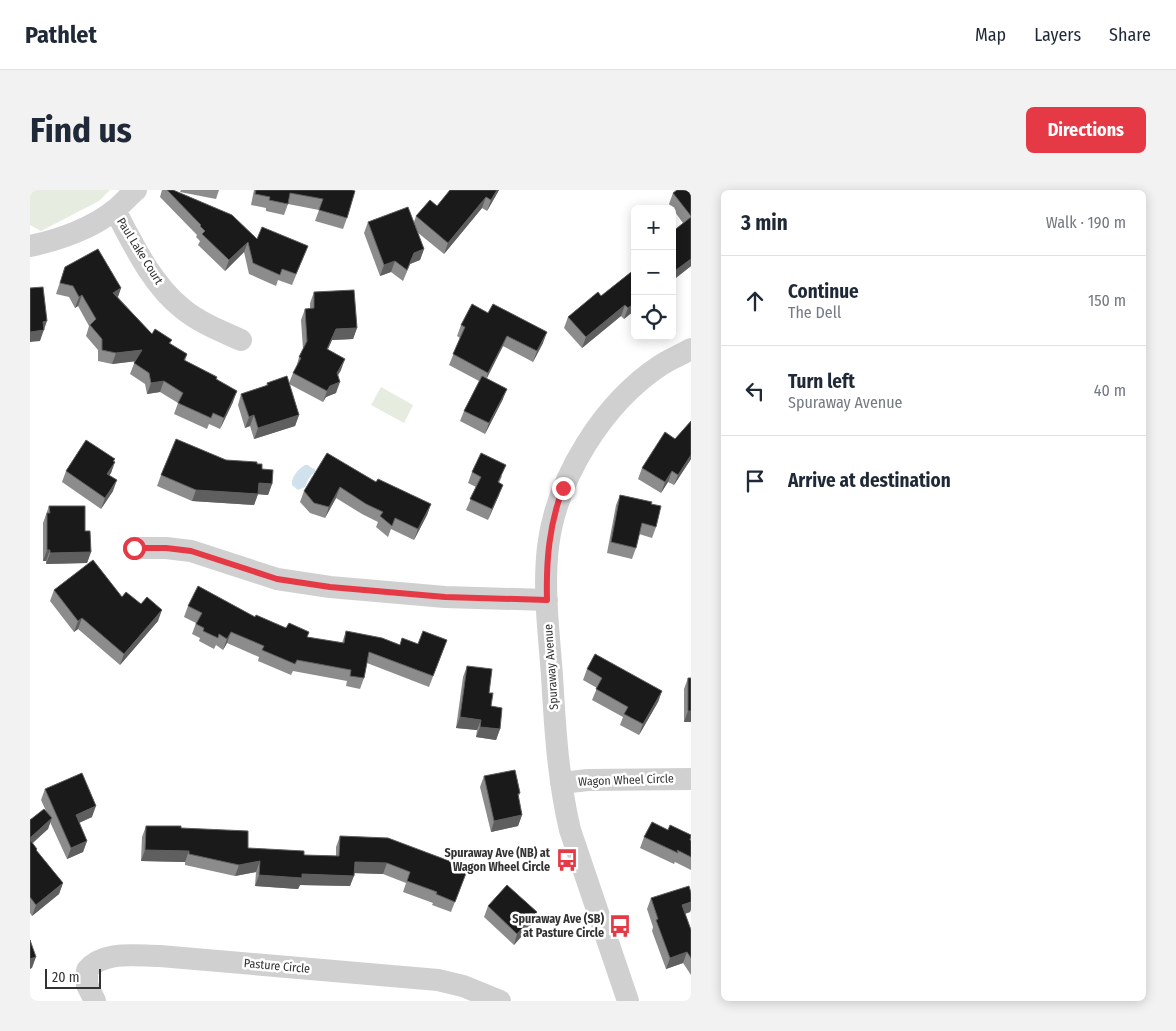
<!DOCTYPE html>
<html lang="en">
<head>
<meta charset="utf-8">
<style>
  body { margin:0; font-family:"Fira Sans Condensed",sans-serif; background:#f2f2f3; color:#1f2937 }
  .controls { position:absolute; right:15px; top:15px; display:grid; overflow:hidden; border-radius:8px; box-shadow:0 2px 12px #0003 }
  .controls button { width:45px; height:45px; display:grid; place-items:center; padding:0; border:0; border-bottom:1px solid #e0e1e3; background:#fff; color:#1f2937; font:25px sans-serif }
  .scale { position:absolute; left:15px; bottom:12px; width:56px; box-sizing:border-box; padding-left:5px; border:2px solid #333; border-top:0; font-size:14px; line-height:18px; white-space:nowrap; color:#333; -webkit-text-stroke:4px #fff; paint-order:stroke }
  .stop { position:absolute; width:15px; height:15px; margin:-11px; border:4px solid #e63946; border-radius:50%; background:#fff }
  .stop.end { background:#e63946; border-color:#fff; box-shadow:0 1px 5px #0008 }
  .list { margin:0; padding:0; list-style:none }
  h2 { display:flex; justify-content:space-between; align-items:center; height:65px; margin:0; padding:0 20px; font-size:21px }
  h2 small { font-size:16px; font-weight:400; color:#747a83 }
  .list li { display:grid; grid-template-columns:32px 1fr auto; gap:15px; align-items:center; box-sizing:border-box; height:90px; padding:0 20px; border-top:1px solid #e0e1e3 }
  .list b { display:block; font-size:19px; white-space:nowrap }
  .list p { margin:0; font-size:16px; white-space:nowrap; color:#747a83 }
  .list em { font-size:16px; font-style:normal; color:#747a83 }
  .icon { flex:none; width:28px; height:28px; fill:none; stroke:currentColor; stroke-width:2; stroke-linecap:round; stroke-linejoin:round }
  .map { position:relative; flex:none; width:661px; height:811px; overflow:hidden; border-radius:8px }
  header { display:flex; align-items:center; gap:30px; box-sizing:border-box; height:70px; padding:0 25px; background:#fff; border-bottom:1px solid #e0e1e3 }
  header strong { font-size:24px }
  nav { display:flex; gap:28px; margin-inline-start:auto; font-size:18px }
  .intro { display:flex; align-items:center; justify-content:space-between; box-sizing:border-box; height:120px; padding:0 30px }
  h1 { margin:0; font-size:35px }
  .button { padding:12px 22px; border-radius:8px; background:#e63946; color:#fff; font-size:18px; font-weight:700 }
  main { display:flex; gap:30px; padding:0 30px }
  aside { flex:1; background:#fff; border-radius:8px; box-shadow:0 2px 12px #0003 }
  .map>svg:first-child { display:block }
  .green { fill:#e6ecdf }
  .water { fill:#cfe2ee }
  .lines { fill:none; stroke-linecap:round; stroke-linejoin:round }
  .minor { stroke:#d0d0d0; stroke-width:22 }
  .wall { fill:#8c8c8c }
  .shaded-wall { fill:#5f5f5f }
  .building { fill:#1a1a1a; stroke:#5f5f5f }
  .route { stroke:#e63946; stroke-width:6 }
  .labels { text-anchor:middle; stroke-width:5; stroke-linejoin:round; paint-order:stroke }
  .street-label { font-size:12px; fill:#333; stroke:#fff }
  .poi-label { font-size:12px; font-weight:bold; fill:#333; stroke:#fff; text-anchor:end }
</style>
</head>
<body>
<header>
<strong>Pathlet</strong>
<nav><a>Map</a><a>Layers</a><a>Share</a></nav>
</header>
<div class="intro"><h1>Find us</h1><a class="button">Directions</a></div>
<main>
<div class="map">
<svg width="661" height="811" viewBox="0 0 661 811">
  <rect width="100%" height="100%" fill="#fff"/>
  <!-- green -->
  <path class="green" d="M0,0H80L69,11L11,41L0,35Z
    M351,197L383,215L374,233L341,215Z"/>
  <!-- water -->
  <path class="water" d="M275,275H278L283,279L284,278L286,282C279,285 278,290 275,297L268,300L262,295C261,287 268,279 275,275Z"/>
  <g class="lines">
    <!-- minor -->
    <path class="minor" d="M85,20C103,54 122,95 153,119C170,133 191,141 211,150
      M0,56C29,50 63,38 86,19C93,13 99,6 106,0
      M104,358H136L161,361L247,389L300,397L415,407L517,410
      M531,593L558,590L661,589
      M65,811L57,795V780C74,760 106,766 130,766L408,790L433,796L470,811
      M598,811L540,640C528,589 525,538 522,486C519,443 513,400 518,357C526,289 573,213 631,175C640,169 651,165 661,159"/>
  </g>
  <!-- wall -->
  <path class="wall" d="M132,0H143L227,49L278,56L262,95L248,90L246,96L219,84L214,62L195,81L168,55L170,51L166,47L167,45L130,7Z
    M151,0H189L186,9L150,2Z
    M224,0H322L317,28L313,39L285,31L289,20L258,14L254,25L236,21V18L221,15Z
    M469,0L457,21L452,18L414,64L387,42L394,59L390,70L380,74L373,91L361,82L350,86L334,43L338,32H384L386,26L407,16Z
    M661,0V76L642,91V42L653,33L639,14L643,3Z
    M35,77L91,98L88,107L122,144L142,150L140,154L157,164L155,171L186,189L203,212L190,239L179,234L177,239L144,224L148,213L130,202L117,204L115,194L100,184L105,171L82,174L68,171V160L56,146L59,136L48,116L45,118L39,107L26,104Z
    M605,79V120L594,129L591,126L552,158L534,138L538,127L571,106Z
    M284,102L327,138L323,149L302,150L298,159L311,180L308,185L306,203L296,207L293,212L259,194L269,225L265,236L224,249L220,236L215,238L208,215L211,204L236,196L237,193H259L263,183L266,178L269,167L273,159L271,130L275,119H280V113Z
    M431,135L513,153L503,172L473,156L456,188L473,209L455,244L430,231L434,221L449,191L419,175L430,148L427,146Z
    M661,231V269L644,295L638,292L631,303L608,289L612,278L645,249Z
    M196,270L227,274L232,279L242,294L238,305L228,304L224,315L162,311L127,296L131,285Z
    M84,272L81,283L79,286L83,301L71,319L32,292L36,281Z
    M442,282L472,286L469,293V305L458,330L436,320L446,297L438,293Z
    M346,292L401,314L397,325L384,350L361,339L358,347L346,337L348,332L332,324L306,308L295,328L280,323L270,312L274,301Z
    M590,305L622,312L621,314L626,337L622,348L609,344L606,358L602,369L577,363L586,315Z
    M19,316L55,341L61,362L57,373L16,374V371H13V333Z
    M24,400L92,407L111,414L128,431L90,475L48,439L44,442L20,411Z
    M158,416L225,427L277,447L312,453L316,441L370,455L388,454L417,450L399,497L337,473L334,488L330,499L316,496L317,491L263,481L261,485L228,471L229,467L197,453L193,460L186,455L184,459L169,451L170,448L162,444L166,433L154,427Z
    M437,476L459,503L461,516L470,539L466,550L446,547L447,540L426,538L433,487Z
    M557,479L632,501L628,512L609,545L590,535L593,527L562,510L567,498L553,490Z
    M658,488L661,532H654V499Z
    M454,586L490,603L488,608L492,625L488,636L461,642L450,597Z
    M15,599L62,627L49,633L57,651L53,662L37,669L20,632L18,639L3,653L7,661L33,693L29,704L2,726L0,723V630L16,621L11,610Z
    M116,636L151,638L218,658L274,665L306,666V657L310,646L438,678L421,722L402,715L403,713L373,702L376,693L353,684L324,683L320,696L270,695L268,699L225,696L226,682L205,686L155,675V672L111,671L112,647Z
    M614,647L661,651V680L645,672L644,674L610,658Z
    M661,703V719L660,722L655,724L661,740V785L653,773L636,779L622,741L623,737L617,719L621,708Z
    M458,716L507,722L503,733L484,755L454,727Z"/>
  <!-- shaded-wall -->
  <path class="shaded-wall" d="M467,0H469L457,21L461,10Z
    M456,7L452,18L414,64L418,53Z
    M218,52L214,62L195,81L199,70Z
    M394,59L390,70L380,74L373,91L384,63Z
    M661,69V76L642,91V83Z
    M365,71L361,82L350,86L354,75Z
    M91,98L87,109L83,103Z
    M52,105L48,116L45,118L49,107Z
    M605,113V120L594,129L598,118Z
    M595,115L591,126L552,158L556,147Z
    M17,131L10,151L0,152V142L13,132Z
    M327,138L323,149L302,150L293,170L297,159L306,139Z
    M517,142L513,153L503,172L507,161Z
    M477,146L473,156L454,194L458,183Z
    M112,160L108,171L82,174L86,163Z
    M315,169L311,180L303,194L307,183Z
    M134,191L130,202L117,204L121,193Z
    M310,192L306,203L296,207L293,212L297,201L300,196Z
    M477,199L473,209L455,244L459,233Z
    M207,201L203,212L190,239L194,228Z
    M224,225L220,236L215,238L219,227Z
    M269,225L265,236L224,249L228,238Z
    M661,265V269L644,295L648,285Z
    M85,269L82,277L85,272L81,283L73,295L77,284Z
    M642,281L638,292L631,303L635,292Z
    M87,290L83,301L71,319L75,308Z
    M229,293L242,294L238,305L225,304Z
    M473,295L469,305L458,330L462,319Z
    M310,297L306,308L295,328L299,317Z
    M166,300L228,304L224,315L162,311Z
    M401,314L397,325L384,350L388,339Z
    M17,360H20L16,371H13Z
    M61,362L57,373L16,374L20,363Z
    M132,420L128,431L90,475L94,464Z
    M52,428L48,439L44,442L48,431Z
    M201,442L197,453L193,460L197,449Z
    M632,501L628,512L609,545L613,534Z
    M658,521H661V532H654Z
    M430,527L451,530L447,540L426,538Z
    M450,537L470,539L466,550L446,547Z
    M66,616L62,627L42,636L46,625Z
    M492,625L488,636L461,642L464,631Z
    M22,628L18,639L0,655V648Z
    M57,651L53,662L37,669L41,658Z
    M115,660L159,661L155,672L111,671Z
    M230,671L226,682L205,686L209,675Z
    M325,672L357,673L353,684L321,683Z
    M272,684L324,686L320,696L270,695L268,699L225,696L229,685Z
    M33,693L29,704L2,726L6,715Z
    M661,712V719L660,722L648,726L652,715Z
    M507,722L503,733L484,755L487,744Z
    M657,762L653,773L636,779L640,768Z
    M6,767L2,778L0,779V769Z"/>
  <!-- building -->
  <path class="building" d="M137,0H143L202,25L227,49L232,37L278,56L266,84L252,79L250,85L223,73L218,52L199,70L172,44L175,41L170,36L171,35Z
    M226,0H322L325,1L317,28L289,20L293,9L260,3L258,14L239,10L240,7L225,4Z
    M420,0H467L461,10L456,7L418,53L386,26L400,10L407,16Z
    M647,0H661V26L643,3Z
    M378,17L394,59L384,63L377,80L365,71L354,75L338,32Z
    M661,27V69L642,83V42Z
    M68,59L91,98L83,103L122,144L125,139L142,150L139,153L157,164L154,170L187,187L186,189L207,201L194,228L183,223L181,228L148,213L153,203L134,191L121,193L119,183L104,173L112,160L86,163L72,160V149L60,135L66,129L52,105L49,107L43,96L30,93L35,77Z
    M605,79V113L598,118L595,115L556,147L538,127L568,102L571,106Z
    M13,97L17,131L13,132L14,140L0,142V98Z
    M324,100L327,138L306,139L297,159L315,169L307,183L310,192L300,196L297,201L263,183L271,168L269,167L277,151L275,119L284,118V102Z
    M442,114L458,123L463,114L517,142L507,161L477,146L458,183L423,164L435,137L431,135Z
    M257,186L269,225L228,238L224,225L219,227L211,204L238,195L237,193Z
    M452,186L477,199L459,233L434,221Z
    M661,231V265L648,285L642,281L635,292L612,278L635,242L645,249Z
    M146,249L196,270L227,272V274H232V279L243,280L242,294L229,293L228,304L166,300L131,285Z
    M56,250L85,269L83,271L85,272L77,284L87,290L75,308L36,281Z
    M297,263L346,292L348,289L401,314L388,339L365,328L362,336L350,326L353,322L336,314L310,297L299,317L284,313L274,301Z
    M451,263L476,275L468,292L473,295L462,319L440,309L451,287L442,282Z
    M590,305L622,312L621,314L631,316L626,337L612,333L606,358L581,352Z
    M19,316H55V341H60L61,362L20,363V360H17V323H20Z
    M63,370L92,407L96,402L111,414L117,407L132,420L94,464L52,428L48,431L24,400Z
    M168,396L225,427L226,425L256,438L259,433L279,442L277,447L314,453L316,441L352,448L370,455L372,448L388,454L393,441L417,450L403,486L339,462L334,488L320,486L321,480L267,470L265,474L232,460L234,456L201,442L197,449L189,444L188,448L173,441L174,438L166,434L172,423L158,416Z
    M565,464L632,501L613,534L594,524L598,517L566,499L572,488L557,479Z
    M437,476L462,479L459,503H463L461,516L472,518L470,539L450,537L451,530L430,527Z
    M658,488H661V521H658Z
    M485,580L490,603L488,604L492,625L464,631L454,586Z
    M52,583L66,616L46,625L57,651L41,658L15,599Z
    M14,619L22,628L0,648V630Z
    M622,632L638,640L640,635L661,645L660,650L661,651V667L647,660L648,663L614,647Z
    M116,636H151V638L218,641V658L274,661V665L309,666L310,646L358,648L438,678L425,712L406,704L407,702L377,691L380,682L357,673L325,672L324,686L272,684V688L229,685L230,671L209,675L159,664V661L115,660Z
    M0,650L7,659L6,660L33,693L6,715L0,707Z
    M477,695L507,722L487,744L458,716Z
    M659,696L661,703V712L652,715L661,740V768L657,762L640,768L626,730L628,729L621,708Z
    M0,750L6,767L0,769Z"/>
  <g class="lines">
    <!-- route -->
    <path class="route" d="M104,358H136L161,361L247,389L300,397L415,407L517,410C516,371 519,335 533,298"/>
  </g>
  <!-- icons -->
  <defs>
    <symbol id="bus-bare" viewBox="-9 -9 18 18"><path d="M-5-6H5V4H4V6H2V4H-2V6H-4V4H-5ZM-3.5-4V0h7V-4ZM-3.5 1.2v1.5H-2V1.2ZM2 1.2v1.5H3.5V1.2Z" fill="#e63946" stroke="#fff" stroke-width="2.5" paint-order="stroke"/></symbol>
  </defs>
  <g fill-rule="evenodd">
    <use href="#bus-bare" x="521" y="654" width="32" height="32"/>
    <use href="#bus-bare" x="574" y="720" width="32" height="32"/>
  </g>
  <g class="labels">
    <!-- street labels -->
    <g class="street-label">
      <text transform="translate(110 61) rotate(58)" y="4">Paul Lake Court</text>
      <text transform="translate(521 477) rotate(-94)" y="4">Spuraway Avenue</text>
      <text transform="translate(596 590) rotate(-2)" y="4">Wagon Wheel Circle</text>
      <text transform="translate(247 776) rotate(5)" y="4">Pasture Circle</text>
    </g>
    <!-- poi labels -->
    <g class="poi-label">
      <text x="520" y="667">Spuraway Ave (NB) at<tspan x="520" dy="14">Wagon Wheel Circle</tspan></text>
      <text x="574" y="733">Spuraway Ave (SB)<tspan x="574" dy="14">at Pasture Circle</tspan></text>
    </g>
  </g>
</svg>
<div class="controls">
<button>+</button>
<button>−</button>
<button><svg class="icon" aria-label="locate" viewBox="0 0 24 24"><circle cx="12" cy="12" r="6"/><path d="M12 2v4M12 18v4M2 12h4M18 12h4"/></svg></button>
</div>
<div class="scale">20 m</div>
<div class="stop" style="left:104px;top:358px"></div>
<div class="stop end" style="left:533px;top:298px"></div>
</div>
<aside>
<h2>3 min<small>Walk · 190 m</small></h2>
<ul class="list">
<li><svg class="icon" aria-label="ahead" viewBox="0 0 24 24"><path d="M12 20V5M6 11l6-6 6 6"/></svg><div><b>Continue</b><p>The Dell</p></div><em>150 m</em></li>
<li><svg class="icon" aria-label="left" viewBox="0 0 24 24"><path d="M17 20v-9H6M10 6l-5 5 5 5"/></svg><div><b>Turn left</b><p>Spuraway Avenue</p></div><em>40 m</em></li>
<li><svg class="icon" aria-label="arrive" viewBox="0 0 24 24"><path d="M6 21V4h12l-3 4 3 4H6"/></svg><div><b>Arrive at destination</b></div></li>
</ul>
</aside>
</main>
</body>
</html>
